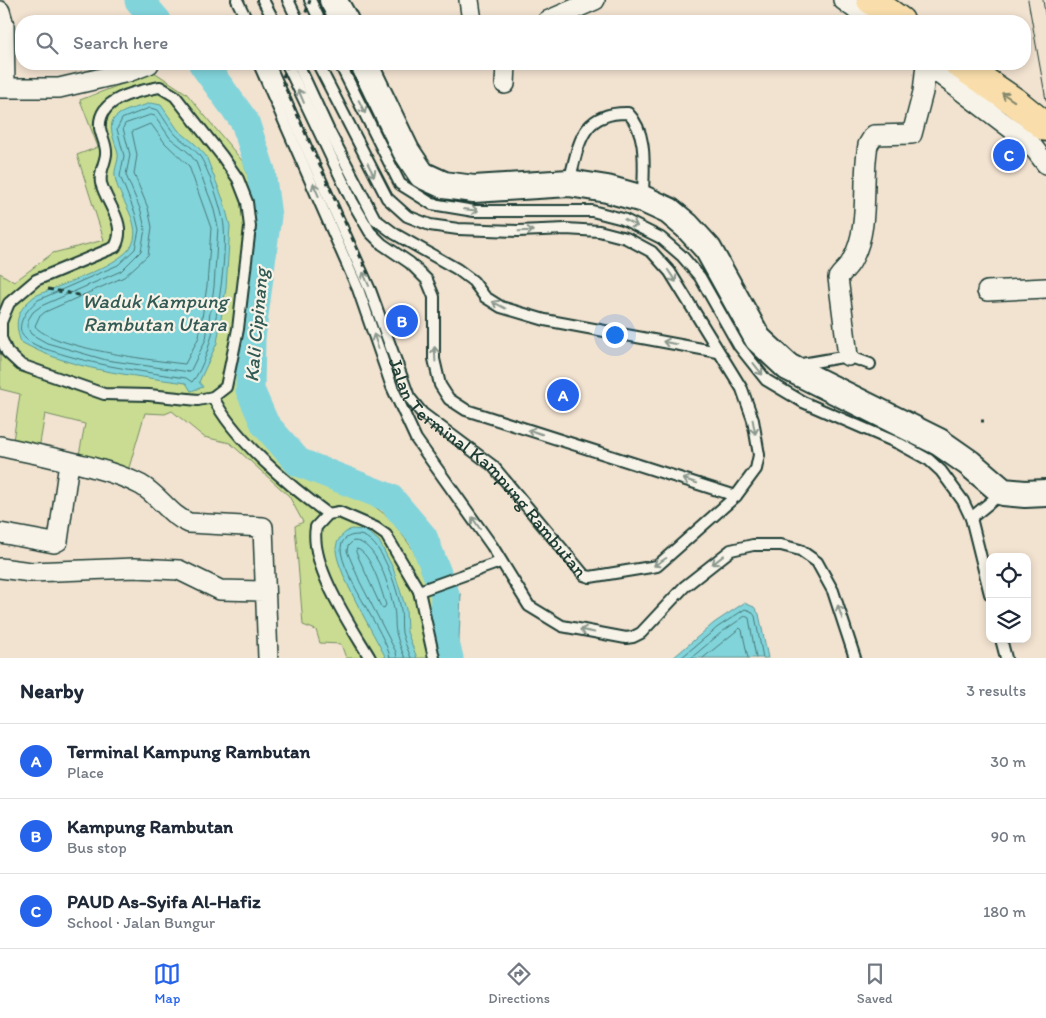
<!DOCTYPE html>
<html lang="en">
<head>
<meta charset="utf-8">
<style>
  body { margin:0; font-family:Itim,sans-serif; background:#f2f2f3; color:#1f2937 }
  .controls { position:absolute; right:15px; bottom:15px; display:grid; overflow:hidden; border-radius:10px; box-shadow:0 2px 8px #0003 }
  .controls button { width:45px; height:45px; display:grid; place-items:center; padding:0; border:0; border-bottom:1px solid #e0e1e3; background:#fff; color:#1f2937; font:25px sans-serif }
  .you { position:absolute; left:614px; top:334px; width:18px; height:18px; margin:-12px; border:4px solid #fff; border-radius:50%; background:#1a73e8; box-shadow:0 0 0 8px #1a73e833 }
  .badge { display:grid; place-items:center; width:32px; height:32px; border-radius:50%; background:#2563eb; color:#fff; font-size:16px; font-weight:700 }
  .pin { position:absolute; translate:-50% -50%; border:2px solid #fff; box-shadow:0 1px 5px #0006 }
  .list { margin:0; padding:0; list-style:none }
  h2 { display:flex; justify-content:space-between; align-items:center; height:65px; margin:0; padding:0 20px; font-size:21px }
  h2 small { font-size:16px; font-weight:400; color:#747a83 }
  .list li { display:grid; grid-template-columns:32px 1fr auto; gap:15px; align-items:center; box-sizing:border-box; height:75px; padding:0 20px; border-top:1px solid #e0e1e3 }
  .list b { display:block; font-size:19px; white-space:nowrap }
  .list p { margin:0; font-size:16px; white-space:nowrap; color:#747a83 }
  .list em { font-size:16px; font-style:normal; color:#747a83 }
  .icon { flex:none; width:28px; height:28px; fill:none; stroke:currentColor; stroke-width:2; stroke-linecap:round; stroke-linejoin:round }
  .map { position:relative; flex:none; width:1046px; height:658px; overflow:hidden }
  .search { position:absolute; background:#fff; box-shadow:0 2px 8px #0003; left:15px; right:15px; top:15px; height:55px; display:flex; align-items:center; gap:12px; box-sizing:border-box; padding:0 18px; border-radius:20px; color:#747a83; font-size:19px }
  .sheet { height:290px; background:#fff }
  nav { display:flex; justify-content:space-around; align-items:center; box-sizing:border-box; height:70px; border-top:1px solid #e0e1e3; background:#fff; font-size:14px; color:#747a83 }
  nav a { display:grid; justify-items:center; gap:2px }
  nav .on { color:#2563eb }
  .map>svg:first-child { display:block }
  .green { fill:#c9dc91; stroke:#748c62 }
  .water { fill:#82d4db; stroke:#5a9898 }
  .lines { fill:none; stroke-linecap:round; stroke-linejoin:round }
  .shore { stroke:#477977; stroke-width:1 }
  .river { stroke:#82d4db; stroke-width:29 }
  .lane-casing { stroke:#1f3d34; stroke-width:14 }
  .street-casing { stroke:#1f3d34; stroke-width:22 }
  .secondary-casing { stroke:#1f3d34; stroke-width:30 }
  .highway-casing { stroke:#1f3d34; stroke-width:31 }
  .path { stroke:#1f3d34; stroke-width:3; stroke-dasharray:5 4; stroke-linecap:butt }
  .lane { stroke:#f7f3e8; stroke-width:10 }
  .street { stroke:#f7f3e8; stroke-width:19 }
  .secondary { stroke:#f7f3e8; stroke-width:26 }
  .highway { stroke:#f9deab; stroke-width:28 }
  .tram { stroke:#1f3d34; stroke-width:1 }
  .path-bridge { stroke:#1f3d34; stroke-width:3; stroke-dasharray:5 4; stroke-linecap:butt }
  .oneway { stroke:#8b988e }
  .oneway2 { stroke:#81856a }
  .labels { text-anchor:middle; stroke-width:4.5; stroke-linejoin:round; paint-order:stroke }
  .street-label { font-size:19px; fill:#1f3d34; stroke:#f7f3e8 }
  .water-label { font-size:20px; font-style:italic; fill:#335b55; stroke:#f7f3e8 }
</style>
</head>
<body>
<div class="map">
<svg width="1046" height="658" viewBox="0 0 1046 658">
  <rect width="100%" height="100%" fill="#f2e2d0"/>
  <filter id="ink" filterUnits="userSpaceOnUse"><feTurbulence type="fractalNoise" baseFrequency=".02" numOctaves="2"/><feDisplacementMap in="SourceGraphic" scale="10" xChannelSelector="R" yChannelSelector="G"/><feConvolveMatrix kernelMatrix="1 2 1 2 8 2 1 2 1" color-interpolation-filters="sRGB"/></filter>
  <g filter="url(#ink)">
    <!-- green -->
    <path class="green" d="M154,72L186,93L244,163L253,194L260,234L241,355V387L247,411L265,439L292,469L367,501L390,518L412,548L437,600V621L444,658H346L341,644L320,643L316,630L303,625L295,526L303,522L289,496L230,443L204,437L172,411L165,414L145,413L128,471L78,460L85,424L45,414L39,449L13,441L20,394L0,389V273L14,282L53,253L104,240L77,155L98,147L80,100Z"/>
    <!-- water -->
    <path class="water" d="M151,103L161,105L178,130L195,144L206,156L224,202L230,226L226,288L217,343L199,382L203,387L191,391L186,383C129,375 71,370 21,342C13,321 18,309 35,296C58,286 116,267 130,248C146,226 117,198 115,176C114,168 119,161 118,154C116,144 108,129 113,120C119,110 141,107 151,103Z
      M351,529L364,530L372,535L379,541L393,568L406,609L407,632L417,658H386C375,636 337,572 336,550C336,540 342,534 351,529Z
      M461,594L459,639L461,658H444L437,621V600Z
      M744,603L754,607L759,614L768,658H673L714,623Z"/>
    <g class="lines">
      <!-- shore -->
      <path class="shore" d="M150,108L158,110C164,118 169,128 176,135C184,143 195,148 201,158C209,171 223,212 224,227C227,261 215,356 192,382L186,378C145,372 105,367 65,355C53,351 37,348 26,339C12,327 28,308 38,300L118,265L135,249L139,230L135,213L120,176L124,156L117,129L122,119Z
        M151,115L155,116L170,138L188,152L196,162L213,206L218,227L214,287L206,339L190,372L106,360L47,343L31,334L28,328V320L33,312L41,306L121,271L141,251L145,229L141,211L126,175L130,155L123,128L125,124Z
        M151,124L165,143L189,166L211,228L207,286L199,337L185,364C157,361 51,348 35,326L39,317L45,312L124,277L148,255L152,227L148,208L134,174L137,155L132,132Z
        M357,549C371,552 382,592 386,605L384,608L381,607L356,552Z
        M390,658C388,635 333,564 342,543C345,537 351,535 358,535C381,535 398,590 401,610C402,617 401,625 402,633C404,641 408,650 411,658
        M397,658L396,652L360,582L347,551L348,546L353,541C377,540 390,590 394,609C396,618 394,628 397,636C399,644 402,651 405,658
        M448,658L442,606L454,601L456,603L454,639L456,658
        M681,658L718,627L745,609L751,611L755,616L763,658
        M691,658L722,632L745,616L749,618L756,658
        M703,658L740,628L742,630L748,658"/>
      <!-- river -->
      <path class="river" d="M139,0L157,21
        M203,64L245,122L261,171L267,216L251,338L250,390L265,424L298,462L390,498L423,537L445,594L443,637L449,658"/>
      <defs>
        <g id="lane">
          <path d="M237,0L247,21"/>
          <path d="M263,0L274,21"/>
          <path d="M288,0L298,21"/>
          <path d="M310,0L320,21"/>
          <path d="M259,64L358,289L392,387L416,439L492,546L529,606L562,626L626,638L633,637L641,633L684,587L731,550L753,545H781L800,550L817,562L833,591L855,658"/>
          <path id="s1" d="M269,64L370,290L409,397L422,413L493,466L584,575L590,577L657,566L736,496L756,469L759,455L753,420L742,389L670,272L652,252L626,238L599,231L566,229L518,231L458,229L430,225L407,216L387,198L318,64"/>
          <path d="M287,64L352,201L370,232L382,244L410,263L427,280L434,297V359L440,385L449,399L466,410L736,496"/>
          <path d="M298,64L329,131L375,219L395,234L457,269L473,281L485,297L501,307L545,320L718,352"/>
          <path d="M340,64L400,184L432,204L474,211H592L623,219L661,238L682,256L700,277L739,346L766,380L803,402L900,444L929,460L941,471L963,501L971,518L990,594"/>
          <path d="M160,87L175,96L222,156L238,179L247,202L250,227L238,329L226,387L213,397L198,400L149,395L104,394L21,365L7,352L1,338V322L9,303L36,280L115,247C128,224 107,205 101,183C99,172 105,164 106,154C107,145 101,136 100,128C97,98 138,91 160,87Z"/>
          <path d="M569,182C579,145 580,112 628,113C649,134 643,171 643,198"/>
          <path d="M796,365L848,356L870,364"/>
          <path d="M213,397C233,439 291,487 328,514"/>
          <path d="M971,518L1003,492"/>
          <path d="M419,591L500,562"/>
          <path d="M1001,639L1006,658"/>
          <path d="M370,658C351,626 309,565 316,527L328,514L339,512L376,528L386,535L419,591L434,658"/>
        </g>
        <path id="street" d="M469,0L472,21
          M843,0L871,21
          M0,11L4,25L5,87
          M547,21L595,0
          M926,64L1030,143L1046,164
          M505,84L506,64
          M0,88H59L128,72L149,64
          M987,291L1046,288
          M848,356L838,278C842,272 849,267 852,260C871,226 861,182 868,145L874,135L912,134L923,92L926,64
          M0,446C41,456 105,466 141,485C160,496 169,515 189,523L263,527L268,658
          M0,533L54,543L58,541L69,463
          M0,568L31,572L135,568L179,570L220,590L264,591"/>
        <path id="secondary" d="M333,0L345,21
          M364,64L406,151L422,175L444,185L474,189L569,183L607,189L643,199L669,211L687,226L708,249L758,339L788,367L939,442L969,463L1003,492L1025,494L1046,493"/>
        <path id="highway" d="M871,0L900,21
          M959,64L1015,102L1046,127"/>
      </defs>
      <!-- lane casing -->
      <use href="#lane" class="lane-casing"/>
      <!-- street casing -->
      <use href="#street" class="street-casing"/>
      <!-- secondary casing -->
      <use href="#secondary" class="secondary-casing"/>
      <!-- highway casing -->
      <use href="#highway" class="highway-casing"/>
      <!-- path -->
      <path class="path" d="M48,289L109,301
        M981,421H984"/>
      <!-- lane -->
      <use href="#lane" class="lane"/>
      <!-- street -->
      <use href="#street" class="street"/>
      <!-- secondary -->
      <use href="#secondary" class="secondary"/>
      <!-- highway -->
      <use href="#highway" class="highway"/>
      <!-- tram -->
      <path class="tram" d="M1028,0L1046,100
        M1043,0L1046,20"/>
      <!-- path-bridge -->
      <path class="path-bridge" d="M303,21L310,0
        M288,64L282,80L368,274"/>
    </g>
    <!-- one-way arrows -->
    <defs><path id="oneway-shaft" d="M-6 0H5M1.5-3L5.5 0L1.5 3" fill="none" stroke-width="1.6" stroke-linecap="round" stroke-linejoin="round" transform="scale(1.25)"/></defs>
    <g class="oneway">
      <use href="#oneway-shaft" transform="translate(301 96) rotate(-113)"/>
      <use href="#oneway-shaft" transform="translate(362 107) rotate(64)"/>
      <use href="#oneway-shaft" transform="translate(371 170) rotate(63)"/>
      <use href="#oneway-shaft" transform="translate(316 190) rotate(-113)"/>
      <use href="#oneway-shaft" transform="translate(471 210) rotate(7)"/>
      <use href="#oneway-shaft" transform="translate(631 223) rotate(28)"/>
      <use href="#oneway-shaft" transform="translate(526 231) rotate(-2)"/>
      <use href="#oneway-shaft" transform="translate(672 276) rotate(56)"/>
      <use href="#oneway-shaft" transform="translate(366 279) rotate(-114)"/>
      <use href="#oneway-shaft" transform="translate(499 305) rotate(-152)"/>
      <use href="#oneway-shaft" transform="translate(376 341) rotate(-109)"/>
      <use href="#oneway-shaft" transform="translate(670 343) rotate(-169)"/>
      <use href="#oneway-shaft" transform="translate(435 354) rotate(-93)"/>
      <use href="#oneway-shaft" transform="translate(758 369) rotate(52)"/>
      <use href="#oneway-shaft" transform="translate(754 427) rotate(79)"/>
      <use href="#oneway-shaft" transform="translate(535 432) rotate(-162)"/>
      <use href="#oneway-shaft" transform="translate(690 481) rotate(-162)"/>
      <use href="#oneway-shaft" transform="translate(476 523) rotate(-124)"/>
      <use href="#oneway-shaft" transform="translate(718 560) rotate(142)"/>
      <use href="#oneway-shaft" transform="translate(660 562) rotate(148)"/>
      <use href="#oneway-shaft" transform="translate(840 612) rotate(-108)"/>
      <use href="#oneway-shaft" transform="translate(587 631) rotate(-168)"/>
    </g>
    <use class="oneway2" href="#oneway-shaft" transform="translate(1008 97) rotate(-146)"/>
  </g>
  <g class="labels">
    <!-- street labels -->
    <g class="street-label">
      <text dy="7" stroke="none"><textPath href="#s1" startOffset="466">Jalan Terminal Kampung Rambutan</textPath></text>
    </g>
    <!-- water labels -->
    <g class="water-label">
      <text x="155" y="308">Waduk Kampung<tspan x="155" dy="23">Rambutan Utara</tspan></text>
      <text transform="translate(256 325) rotate(-85)" y="7">Kali Cipinang</text>
    </g>
  </g>
</svg>
<div class="controls">
<button><svg class="icon" aria-label="locate" viewBox="0 0 24 24"><circle cx="12" cy="12" r="6"/><path d="M12 2v4M12 18v4M2 12h4M18 12h4"/></svg></button>
<button><svg class="icon" aria-label="layers" viewBox="0 0 24 24"><path d="M12 4l9 5-9 5-9-5zM3 14l9 5 9-5"/></svg></button>
</div>
<div class="you"></div>
<div class="pin badge" style="left:563px;top:395px">A</div>
<div class="pin badge" style="left:402px;top:321px">B</div>
<div class="pin badge" style="left:1009px;top:155px">C</div>
<div class="search"><svg class="icon" aria-label="search" viewBox="0 0 24 24"><circle cx="10" cy="10" r="6"/><path d="M15 15l6 6"/></svg>Search here</div>
</div>
<section class="sheet">
<h2>Nearby<small>3 results</small></h2>
<ul class="list">
<li><span class="badge">A</span><div><b>Terminal Kampung Rambutan</b><p>Place</p></div><em>30 m</em></li>
<li><span class="badge">B</span><div><b>Kampung Rambutan</b><p>Bus stop</p></div><em>90 m</em></li>
<li><span class="badge">C</span><div><b>PAUD As-Syifa Al-Hafiz</b><p>School · Jalan Bungur</p></div><em>180 m</em></li>
</ul>
</section>
<nav>
<a class="on"><svg class="icon" aria-label="map" viewBox="0 0 24 24"><path d="M3 6l6-2 6 2 6-2v14l-6 2-6-2-6 2zM9 4v14M15 6v14"/></svg>Map</a>
<a><svg class="icon" aria-label="directions" viewBox="0 0 24 24"><path d="M12 3l9 9-9 9-9-9zM9 14v-3h6M13 9l2 2-2 2"/></svg>Directions</a>
<a><svg class="icon" aria-label="saved" viewBox="0 0 24 24"><path d="M7 4h10v16l-5-4-5 4z"/></svg>Saved</a>
</nav>
</body>
</html>
